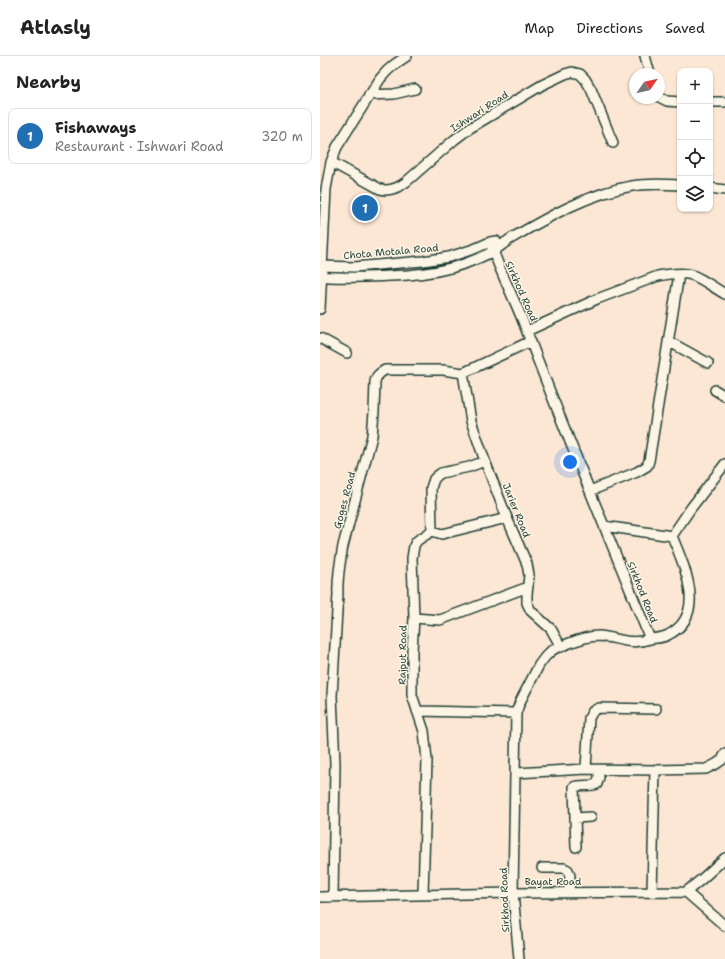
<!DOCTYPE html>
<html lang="en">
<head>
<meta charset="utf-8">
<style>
  body { margin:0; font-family:"Shantell Sans",sans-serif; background:#f6f6f6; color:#222 }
  .controls { position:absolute; right:12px; top:12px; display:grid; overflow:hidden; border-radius:8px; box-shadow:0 1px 3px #0004 }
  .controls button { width:36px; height:36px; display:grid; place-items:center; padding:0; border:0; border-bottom:1px solid #e0e0e0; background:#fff; color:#222; font:20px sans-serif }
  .compass { position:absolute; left:309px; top:12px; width:36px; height:36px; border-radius:50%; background:#fff; box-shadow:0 1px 3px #0004; rotate:56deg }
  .you { position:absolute; left:250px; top:406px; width:14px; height:14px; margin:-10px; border:3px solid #fff; border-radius:50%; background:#1a73e8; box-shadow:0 0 0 6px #1a73e833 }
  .badge { display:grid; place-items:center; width:26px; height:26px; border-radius:50%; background:#1f6fb2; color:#fff; font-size:13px; font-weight:700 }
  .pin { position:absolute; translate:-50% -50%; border:2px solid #fff; box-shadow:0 1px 4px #0006 }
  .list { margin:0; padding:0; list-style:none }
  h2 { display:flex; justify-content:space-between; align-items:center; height:52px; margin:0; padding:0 16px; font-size:17px }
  h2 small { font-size:13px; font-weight:400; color:#767676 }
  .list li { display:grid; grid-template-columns:26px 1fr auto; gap:12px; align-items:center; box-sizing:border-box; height:56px; margin:0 8px 8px; padding:0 8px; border:1px solid #e0e0e0; border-radius:8px }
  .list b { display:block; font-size:15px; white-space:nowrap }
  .list p { margin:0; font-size:13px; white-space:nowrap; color:#767676 }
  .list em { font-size:13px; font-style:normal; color:#767676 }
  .icon { flex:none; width:22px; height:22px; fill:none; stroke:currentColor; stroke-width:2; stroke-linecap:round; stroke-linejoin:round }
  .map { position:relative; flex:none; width:405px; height:903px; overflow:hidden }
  header { display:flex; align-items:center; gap:24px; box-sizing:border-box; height:56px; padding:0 20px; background:#fff; border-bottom:1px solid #e0e0e0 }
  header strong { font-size:19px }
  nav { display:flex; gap:22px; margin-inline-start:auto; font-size:14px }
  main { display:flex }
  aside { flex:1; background:#fff }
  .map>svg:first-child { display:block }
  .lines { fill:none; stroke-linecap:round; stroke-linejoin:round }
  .minor-casing { stroke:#1f3d34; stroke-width:12 }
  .minor { stroke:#fcf5e5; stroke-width:9 }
  .labels { text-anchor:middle; stroke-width:3; stroke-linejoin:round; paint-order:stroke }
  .street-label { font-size:10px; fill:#1f3d34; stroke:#fcf5e5 }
</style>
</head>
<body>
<header>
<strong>Atlasly</strong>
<nav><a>Map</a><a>Directions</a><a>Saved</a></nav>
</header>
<main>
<aside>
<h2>Nearby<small></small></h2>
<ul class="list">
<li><span class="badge">1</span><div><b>Fishaways</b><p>Restaurant · Ishwari Road</p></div><em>320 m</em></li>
</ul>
</aside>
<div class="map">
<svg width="405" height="903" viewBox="0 0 405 903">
  <rect width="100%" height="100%" fill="#fce7d5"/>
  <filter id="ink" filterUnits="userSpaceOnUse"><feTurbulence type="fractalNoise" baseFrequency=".025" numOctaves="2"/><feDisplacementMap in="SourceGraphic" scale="8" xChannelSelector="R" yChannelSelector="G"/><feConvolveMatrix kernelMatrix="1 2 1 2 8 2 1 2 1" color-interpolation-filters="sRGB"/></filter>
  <g filter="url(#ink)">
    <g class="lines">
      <defs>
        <path id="minor" d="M325,0L330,18
          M49,39L74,38L95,33
          M339,41L347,45L360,46
          M390,46H405
          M11,106L60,133C70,136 78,132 86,126L134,84L150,72L222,29L245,18L252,16L260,18L265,23L271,33L293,87
          M390,132L405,134
          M170,186C180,217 196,245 207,276C246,379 289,481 330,583C308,590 298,581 278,580C263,580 249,588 236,592L231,595L225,601L219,609L200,646L196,657L193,837L199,903
          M0,210L34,211L103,205L129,201L154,193L170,186L176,185
          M0,220C14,222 28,221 43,221C82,220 122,219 159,202C163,200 168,198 172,196C179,192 185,186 192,182C228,161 270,137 312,130C328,127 344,128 360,129
          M0,253L6,133L11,106L17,91L29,72L60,23L67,15L75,8L87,0
          M207,275L277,243L338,220C348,218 362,216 372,219C381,222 396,233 405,238
          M0,282L27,297
          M348,285L388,307
          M143,317L151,365L165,405L187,462L207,508L209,519L207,538V547L211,555L231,573L241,591
          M395,334L405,340
          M270,435L317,416L327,410L329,405L359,218
          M284,470L352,480L371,452L405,408
          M112,475L122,478L187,462
          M94,562L120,564L208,531
          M330,583C336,582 343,582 348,579C388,559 364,510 352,480
          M97,655L196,657
          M266,713L269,662L273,655L279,652L336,653
          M196,717L266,713L335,714L386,713L396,708L402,704L405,698
          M255,762L271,761
          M256,791L254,731C261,728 270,731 277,728L279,721V714
          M222,812H244L248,814L250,820L249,836
          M332,836L335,714
          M366,836L405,870
          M103,838L107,704L104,675L92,639V595L94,562L92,502L94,490L96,486L98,484L112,475L111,432L114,423L117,420L121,417L149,411L165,405
          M0,841L193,837L366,836L383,822L405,802
          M13,841L15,708L12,640L18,538C17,522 20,506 23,490L52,380L54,356L55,326C56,319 60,317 65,314H123L143,317L211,285"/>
      </defs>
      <!-- minor casing -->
      <use href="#minor" class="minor-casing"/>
      <!-- minor -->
      <use href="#minor" class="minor"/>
    </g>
  </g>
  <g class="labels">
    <!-- street labels -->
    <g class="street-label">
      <text transform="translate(159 55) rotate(-33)" y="4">Ishwari Road</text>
      <text transform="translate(71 195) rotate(-5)" y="4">Chota Motala Road</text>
      <text transform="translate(202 235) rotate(66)" y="4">Sirkhod Road</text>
      <text transform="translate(24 444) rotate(-75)" y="4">Goges Road</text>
      <text transform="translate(197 454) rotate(68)" y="4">Jarier Road</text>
      <text transform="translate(323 536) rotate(68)" y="4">Sirkhod Road</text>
      <text transform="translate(82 599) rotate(-89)" y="4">Rajput Road</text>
      <text x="233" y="829">Bayat Road</text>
      <text transform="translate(184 844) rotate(-92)" y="4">Sirkhod Road</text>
    </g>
  </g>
</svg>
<div class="controls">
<button>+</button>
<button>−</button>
<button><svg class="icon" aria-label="locate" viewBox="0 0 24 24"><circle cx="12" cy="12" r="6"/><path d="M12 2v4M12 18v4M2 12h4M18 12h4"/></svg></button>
<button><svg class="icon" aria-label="layers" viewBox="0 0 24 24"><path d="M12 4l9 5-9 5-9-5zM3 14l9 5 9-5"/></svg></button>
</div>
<svg class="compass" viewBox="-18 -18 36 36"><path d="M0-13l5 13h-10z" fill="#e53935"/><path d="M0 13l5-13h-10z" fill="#767676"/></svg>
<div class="you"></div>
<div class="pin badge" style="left:45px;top:152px">1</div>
</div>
</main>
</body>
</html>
